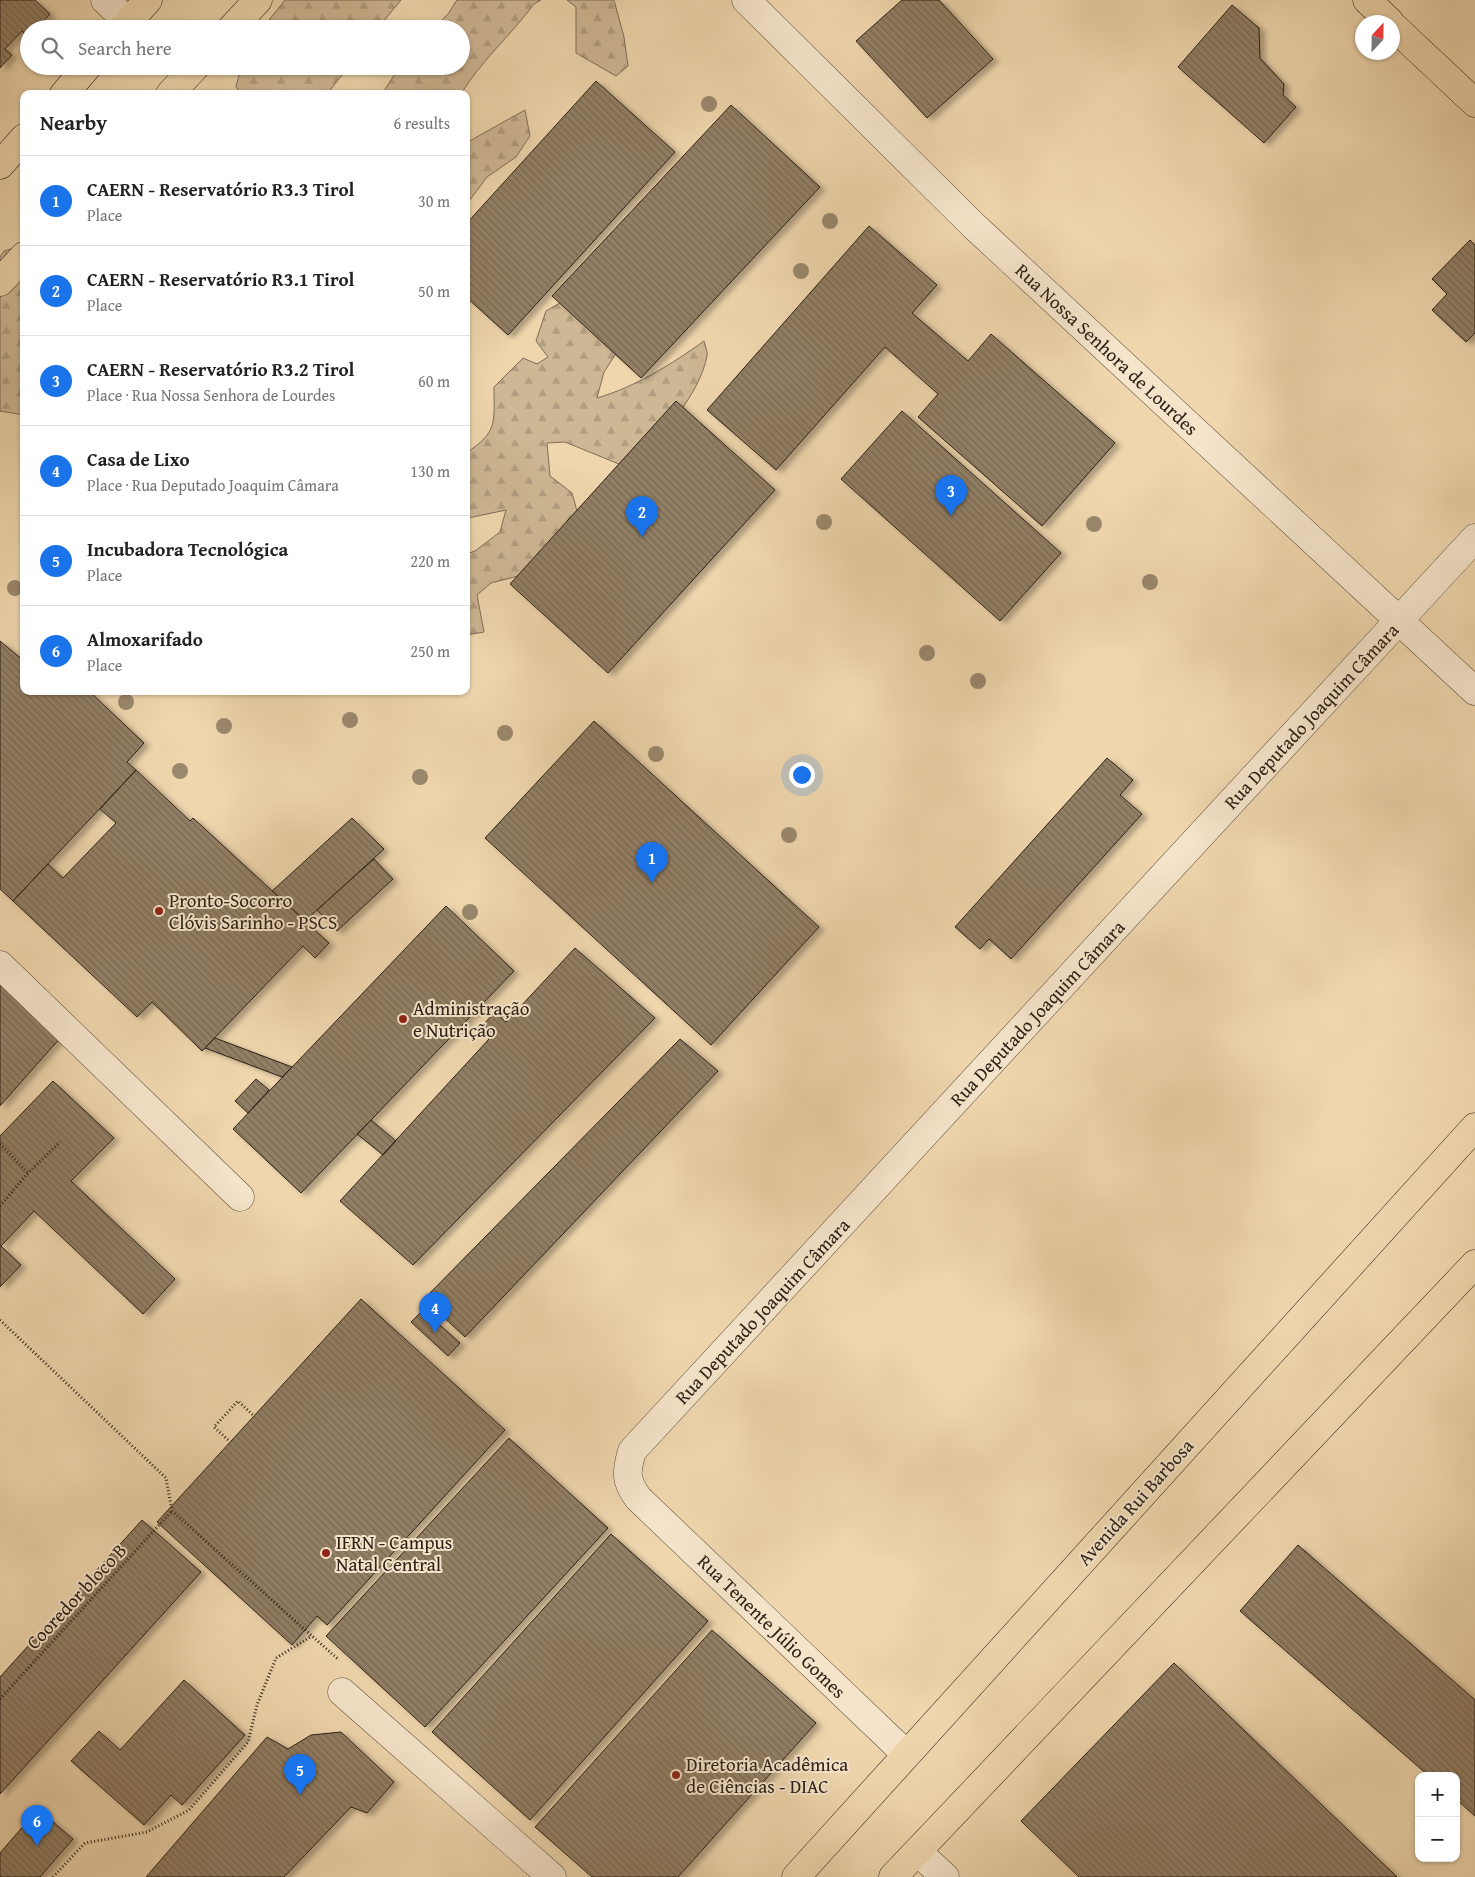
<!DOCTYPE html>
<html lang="en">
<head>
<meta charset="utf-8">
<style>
  body { margin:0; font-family:"Gentium Book Plus",serif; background:#f2f2f2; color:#222 }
  .controls { position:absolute; right:15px; bottom:15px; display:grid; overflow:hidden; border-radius:10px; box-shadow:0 1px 4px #0004 }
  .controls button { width:45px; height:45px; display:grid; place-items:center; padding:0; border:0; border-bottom:1px solid #e0e0e0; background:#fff; color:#222; font:25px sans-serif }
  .compass { position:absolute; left:1355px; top:15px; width:45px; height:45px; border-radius:50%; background:#fff; box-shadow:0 1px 4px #0004; rotate:22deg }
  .you { position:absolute; left:801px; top:774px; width:18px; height:18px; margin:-12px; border:4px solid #fff; border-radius:50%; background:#1a73e8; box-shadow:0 0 0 8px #1a73e833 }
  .badge { display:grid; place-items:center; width:32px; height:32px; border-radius:50%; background:#1a73e8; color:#fff; font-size:16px; font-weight:700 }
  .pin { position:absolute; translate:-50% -41px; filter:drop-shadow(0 1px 2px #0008) }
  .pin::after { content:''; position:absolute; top:26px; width:18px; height:15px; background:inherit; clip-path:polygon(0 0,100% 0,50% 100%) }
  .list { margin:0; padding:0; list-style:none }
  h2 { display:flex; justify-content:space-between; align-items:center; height:65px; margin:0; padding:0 20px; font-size:21px }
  h2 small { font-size:16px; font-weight:400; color:#767676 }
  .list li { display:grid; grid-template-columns:32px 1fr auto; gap:15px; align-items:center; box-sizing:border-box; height:90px; padding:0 20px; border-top:1px solid #e0e0e0 }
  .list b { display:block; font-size:19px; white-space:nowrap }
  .list p { margin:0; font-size:16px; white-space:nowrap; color:#767676 }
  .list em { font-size:16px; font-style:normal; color:#767676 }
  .icon { flex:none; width:28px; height:28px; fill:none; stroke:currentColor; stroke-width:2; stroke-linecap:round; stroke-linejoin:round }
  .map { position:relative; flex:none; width:1475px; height:1877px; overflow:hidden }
  .search { position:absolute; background:#fff; box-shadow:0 1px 4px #0004; left:20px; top:20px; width:450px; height:55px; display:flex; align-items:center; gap:12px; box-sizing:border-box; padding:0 18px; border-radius:28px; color:#767676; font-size:19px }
  .panel { position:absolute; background:#fff; box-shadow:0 1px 4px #0004; left:20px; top:90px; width:450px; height:605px; border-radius:10px }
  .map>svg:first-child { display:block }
  .forest { fill:url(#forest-firs); stroke:#7e6c56 }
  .building { fill:url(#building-back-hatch); stroke:#2d2117; filter:url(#shadow) }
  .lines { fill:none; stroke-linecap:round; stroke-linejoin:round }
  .minor-casing { stroke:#5e4e3c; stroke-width:29 }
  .major-casing { stroke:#2d2117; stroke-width:29 }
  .path { stroke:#2d2117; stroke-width:3; stroke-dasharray:1 2.5; stroke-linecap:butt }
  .minor { stroke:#f5e4ca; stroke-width:28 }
  .major { stroke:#efd6ad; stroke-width:28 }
  .tree { fill:#9a876c }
  .poi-dot { fill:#8f2418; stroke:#f5e4ca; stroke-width:2 }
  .labels { text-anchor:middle; stroke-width:4; stroke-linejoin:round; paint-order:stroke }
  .street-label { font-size:19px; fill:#2d2117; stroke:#f5e4ca }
  .poi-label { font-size:19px; fill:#2d2117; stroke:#f5e4ca; text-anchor:start }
</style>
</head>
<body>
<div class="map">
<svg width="1475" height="1877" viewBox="0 0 1475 1877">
  <defs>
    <pattern id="forest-firs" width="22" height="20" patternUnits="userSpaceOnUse" patternTransform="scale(1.25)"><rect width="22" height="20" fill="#ceb794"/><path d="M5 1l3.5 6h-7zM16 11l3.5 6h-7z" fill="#b19d7f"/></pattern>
    <pattern id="building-back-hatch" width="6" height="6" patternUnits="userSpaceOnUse" patternTransform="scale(1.25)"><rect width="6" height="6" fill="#927f65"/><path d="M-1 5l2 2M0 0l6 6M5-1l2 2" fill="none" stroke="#786852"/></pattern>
    <filter id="shadow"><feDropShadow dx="5.5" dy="3" stdDeviation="2.5" flood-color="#0004"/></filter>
  </defs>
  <rect width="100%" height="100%" fill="#efd6ad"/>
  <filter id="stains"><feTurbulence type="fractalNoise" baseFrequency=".004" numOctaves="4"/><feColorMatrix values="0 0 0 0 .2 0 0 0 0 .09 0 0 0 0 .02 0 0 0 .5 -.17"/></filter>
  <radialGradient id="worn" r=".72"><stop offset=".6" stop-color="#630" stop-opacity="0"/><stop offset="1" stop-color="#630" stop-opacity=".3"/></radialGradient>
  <!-- forest -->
  <path class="forest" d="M285,0H401L377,29H262Z
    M457,0H541L534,4C511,35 481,61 461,94H382L400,66H461V29H433L448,14Z
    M567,0H614L624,37L628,66L616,76L576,53V7Z
    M242,66H349L327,94H240L236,86Z
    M525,110L530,136L516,157L487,177L466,205V143Z
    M18,247L24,248V415L0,411V257L4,251Z
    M570,297L621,346L604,372L597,398C635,387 672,364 704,341C705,346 708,352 707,356C699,397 658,439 631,469L565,442L547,443L550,476L572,493L583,532L534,572L491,583L477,595L484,632L466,635V554L475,551L500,532L506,510L468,518L466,515V453C498,432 494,423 494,387L523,358L537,364L548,357L536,341L546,311Z"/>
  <!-- building -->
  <path class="building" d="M0,0H35L50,14L36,29H29L28,37L22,31L5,49L12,55L0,68Z
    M902,0H939L993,59L927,118L856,41Z
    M1232,5L1259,28L1260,58L1284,84L1283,95L1296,107L1264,143L1178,67Z
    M596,81L675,152L508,335L466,297V224Z
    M731,105L820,187L641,378L552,296Z
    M869,226L937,285L912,313L968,361L991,334L1115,443L1042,526L918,417L938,394L885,347L776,470L707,410Z
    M1470,240L1475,245V333L1466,342L1432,310L1447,294L1432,279Z
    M676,401L775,490L608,673L510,584Z
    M902,411L1061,553L1000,621L841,479Z
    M0,641L24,661V691H89L144,743L127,762L136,770L13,901L0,889Z
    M594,721L819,927L711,1045L485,838Z
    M1107,758L1133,780L1120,795L1142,814L1011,959L989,939L980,949L955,927Z
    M136,770L190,821L193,818L329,943L315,958L303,946L202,1051L152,1002L137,1017L13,901L48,864L63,878L116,823L100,809Z
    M352,818L384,849L305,921L272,891Z
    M374,859L393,879L337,931L317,910Z
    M446,906L514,971L301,1193L233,1129Z
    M575,948L655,1018L413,1265L340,1201L489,1039L479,1029L495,1012L506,1022Z
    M0,982L61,1037L0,1106Z
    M215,1038L292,1067L282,1077L205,1048Z
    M680,1039L718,1071L465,1337L424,1299Z
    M256,1079L269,1090L248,1113L235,1101Z
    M53,1081L114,1138L71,1181L175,1279L143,1314L34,1211L1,1246L21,1265L0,1287V1136Z
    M371,1120L396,1141L383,1155L357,1134Z
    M361,1299L505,1430L327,1625L317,1616L292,1645L157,1522Z
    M423,1310L460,1343L448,1356L411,1322Z
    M509,1438L608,1528L425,1727L326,1636Z
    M142,1520L201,1572L0,1794V1677Z
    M611,1534L708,1621L530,1820L432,1732Z
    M1298,1545L1475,1700V1816L1456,1799V1776H1429L1240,1611Z
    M712,1630L816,1723L678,1877H592L535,1827Z
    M1174,1663L1397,1877H1079L1076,1874L1021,1821Z
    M184,1680L245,1735L182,1805L171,1795L144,1825L71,1761L99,1731L120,1750Z
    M341,1732L394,1782L367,1813L351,1807L284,1877H146L267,1737L288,1749L311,1735Z
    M38,1809L73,1839L40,1877H0V1853Z"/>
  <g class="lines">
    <defs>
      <path id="minor" d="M105,0L128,22
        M746,0L974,226L1475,691
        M0,965L240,1197
        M342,1692L552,1877
        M906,1754L638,1498C625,1480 626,1472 632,1451L1475,538
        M918,1852L945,1877"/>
      <path id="major" d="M1367,0L1390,22
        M1392,25L1475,103
        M122,29L148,0
        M231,29L258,0
        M64,94L88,66
        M170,94L196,66
        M0,165L24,138
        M0,282L24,256
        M796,1877L1475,1127
        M893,1877L1475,1264"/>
    </defs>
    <!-- minor casing -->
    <use href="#minor" class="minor-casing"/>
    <!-- major casing -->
    <use href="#major" class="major-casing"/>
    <!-- path -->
    <path class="path" d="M0,1144L28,1173
      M0,1206L28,1173L60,1142
      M0,1320L166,1478L172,1511L339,1660
      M228,1440L214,1427L238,1401L253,1415
      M0,1699L172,1511
      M53,1877L85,1843L147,1832L189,1810L248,1742L257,1705L276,1658L312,1636"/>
    <!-- minor -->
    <use href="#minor" class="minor"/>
    <!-- major -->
    <use href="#major" class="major"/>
  </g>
  <!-- trees -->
  <g class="tree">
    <circle cx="709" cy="104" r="8"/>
    <circle cx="830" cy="221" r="8"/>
    <circle cx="801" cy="271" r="8"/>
    <circle cx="824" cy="522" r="8"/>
    <circle cx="1094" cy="524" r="8"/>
    <circle cx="1150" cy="582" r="8"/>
    <circle cx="15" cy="588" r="8"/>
    <circle cx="927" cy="653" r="8"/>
    <circle cx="978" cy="681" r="8"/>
    <circle cx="126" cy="702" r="8"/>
    <circle cx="350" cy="720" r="8"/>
    <circle cx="224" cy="726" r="8"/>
    <circle cx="505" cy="733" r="8"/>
    <circle cx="656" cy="754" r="8"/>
    <circle cx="180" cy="771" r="8"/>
    <circle cx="420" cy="777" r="8"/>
    <circle cx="789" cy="835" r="8"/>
    <circle cx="470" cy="912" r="8"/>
  </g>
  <!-- markers -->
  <g class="poi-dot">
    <circle cx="159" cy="911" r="5"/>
    <circle cx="403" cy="1019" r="5"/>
    <circle cx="326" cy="1553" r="5"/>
    <circle cx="676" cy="1775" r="5"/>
  </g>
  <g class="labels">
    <!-- street labels -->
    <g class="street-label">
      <text transform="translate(1107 349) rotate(43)" y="7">Rua Nossa Senhora de Lourdes</text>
      <text transform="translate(1311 716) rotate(-47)" y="7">Rua Deputado Joaquim Câmara</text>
      <text transform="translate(1037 1013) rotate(-47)" y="7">Rua Deputado Joaquim Câmara</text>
      <text transform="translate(762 1311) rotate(-47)" y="7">Rua Deputado Joaquim Câmara</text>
      <text transform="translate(1135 1502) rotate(-48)" y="7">Avenida Rui Barbosa</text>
      <text transform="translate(76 1596) rotate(-47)" y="7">Cooredor bloco B</text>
      <text transform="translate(772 1626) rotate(44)" y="7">Rua Tenente Júlio Gomes</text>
    </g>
    <!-- poi labels -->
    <g class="poi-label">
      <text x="169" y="907">Pronto-Socorro<tspan x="169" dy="22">Clóvis Sarinho - PSCS</tspan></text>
      <text x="413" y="1015">Administração<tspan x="413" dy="22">e Nutrição</tspan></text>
      <text x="336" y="1549">IFRN - Campus<tspan x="336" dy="22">Natal Central</tspan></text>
      <text x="686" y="1771">Diretoria Acadêmica<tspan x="686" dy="22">de Ciências - DIAC</tspan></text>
    </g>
  </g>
  <rect width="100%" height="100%" filter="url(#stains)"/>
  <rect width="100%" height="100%" fill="url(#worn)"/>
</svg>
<div class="controls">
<button>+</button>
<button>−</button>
</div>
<svg class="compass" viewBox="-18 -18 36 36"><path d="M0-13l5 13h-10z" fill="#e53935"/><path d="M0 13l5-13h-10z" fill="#767676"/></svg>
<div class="you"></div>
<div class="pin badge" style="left:652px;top:883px">1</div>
<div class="pin badge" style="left:642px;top:537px">2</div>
<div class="pin badge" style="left:951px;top:516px">3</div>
<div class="pin badge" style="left:435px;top:1333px">4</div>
<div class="pin badge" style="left:300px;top:1795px">5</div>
<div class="pin badge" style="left:37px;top:1846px">6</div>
<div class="search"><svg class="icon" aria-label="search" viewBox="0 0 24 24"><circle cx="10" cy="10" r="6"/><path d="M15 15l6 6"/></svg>Search here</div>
<section class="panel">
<h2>Nearby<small>6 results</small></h2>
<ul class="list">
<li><span class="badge">1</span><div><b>CAERN - Reservatório R3.3 Tirol</b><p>Place</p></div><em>30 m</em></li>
<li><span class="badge">2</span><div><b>CAERN - Reservatório R3.1 Tirol</b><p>Place</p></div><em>50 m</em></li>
<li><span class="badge">3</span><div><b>CAERN - Reservatório R3.2 Tirol</b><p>Place · Rua Nossa Senhora de Lourdes</p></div><em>60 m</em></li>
<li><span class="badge">4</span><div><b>Casa de Lixo</b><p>Place · Rua Deputado Joaquim Câmara</p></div><em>130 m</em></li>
<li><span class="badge">5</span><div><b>Incubadora Tecnológica</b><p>Place</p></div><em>220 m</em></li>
<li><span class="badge">6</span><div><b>Almoxarifado</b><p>Place</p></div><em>250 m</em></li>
</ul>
</section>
</div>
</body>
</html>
